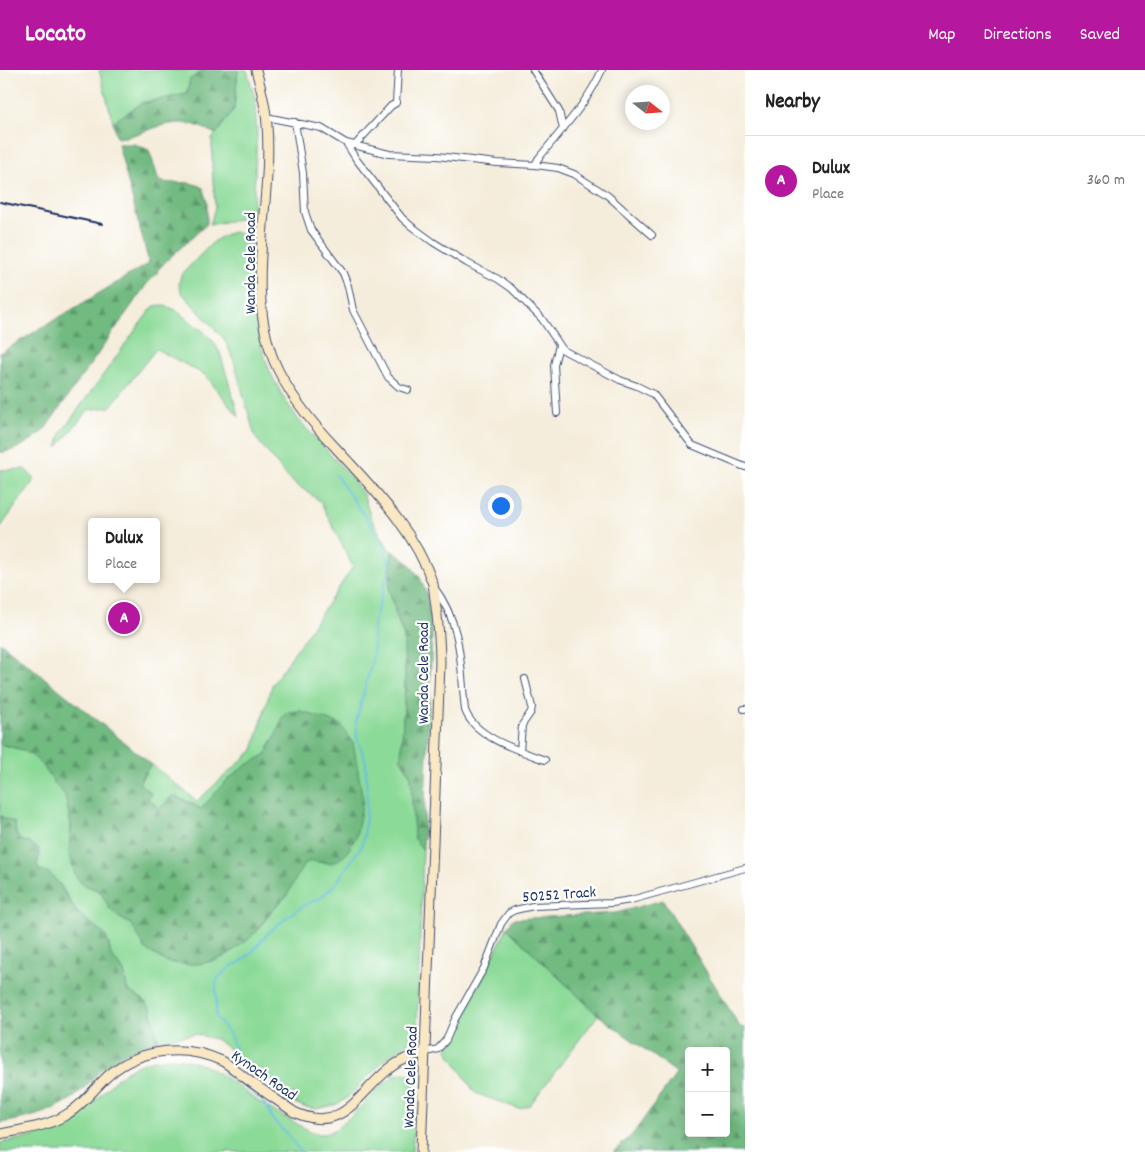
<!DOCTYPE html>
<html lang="en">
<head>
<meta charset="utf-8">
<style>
  body { margin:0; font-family:Dekko,sans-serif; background:#f2f2f2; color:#222 }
  .controls { position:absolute; right:15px; bottom:15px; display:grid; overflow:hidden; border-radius:5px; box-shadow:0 2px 12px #0003 }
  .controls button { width:45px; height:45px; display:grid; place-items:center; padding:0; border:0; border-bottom:1px solid #e0e0e0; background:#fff; color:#222; font:25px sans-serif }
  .compass { position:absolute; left:625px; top:15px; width:45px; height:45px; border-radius:50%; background:#fff; box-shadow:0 2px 12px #0003; rotate:107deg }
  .you { position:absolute; left:500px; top:435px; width:18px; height:18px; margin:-12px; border:4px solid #fff; border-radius:50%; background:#1a73e8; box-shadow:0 0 0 8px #1a73e833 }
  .badge { display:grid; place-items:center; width:32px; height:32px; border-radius:50%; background:#b5179e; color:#fff; font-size:16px; font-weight:700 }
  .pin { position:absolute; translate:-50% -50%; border:2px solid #fff; box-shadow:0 1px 5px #0006 }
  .popup { position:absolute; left:88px; top:448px; width:72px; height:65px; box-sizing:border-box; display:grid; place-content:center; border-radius:5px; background:#fff; filter:drop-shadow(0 1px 4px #0005); font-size:16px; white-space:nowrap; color:#767676 }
  .popup b { font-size:19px; color:#222 }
  .popup::after { content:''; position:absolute; left:50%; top:100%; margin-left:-10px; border:10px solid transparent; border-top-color:#fff }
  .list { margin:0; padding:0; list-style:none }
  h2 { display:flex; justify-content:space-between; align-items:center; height:65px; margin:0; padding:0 20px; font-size:21px }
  h2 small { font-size:16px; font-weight:400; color:#767676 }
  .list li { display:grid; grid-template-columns:32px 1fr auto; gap:15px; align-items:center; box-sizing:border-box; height:90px; padding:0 20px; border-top:1px solid #e0e0e0 }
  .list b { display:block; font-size:19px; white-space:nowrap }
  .list p { margin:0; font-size:16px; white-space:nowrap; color:#767676 }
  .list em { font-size:16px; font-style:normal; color:#767676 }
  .map { position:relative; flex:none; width:745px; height:1082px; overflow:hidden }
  header { display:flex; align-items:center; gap:30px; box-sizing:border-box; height:70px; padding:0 25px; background:#b5179e; color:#fff }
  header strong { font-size:24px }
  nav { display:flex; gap:28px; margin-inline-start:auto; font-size:18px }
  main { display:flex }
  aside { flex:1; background:#fff }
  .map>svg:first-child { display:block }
  .green { fill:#8cda98; stroke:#54847b }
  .forest { fill:url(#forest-firs); stroke:#46746f; fill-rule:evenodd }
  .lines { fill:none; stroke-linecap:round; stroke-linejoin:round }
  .stream { stroke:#63bce0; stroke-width:2 }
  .street-casing { stroke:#3c4c71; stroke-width:8 }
  .secondary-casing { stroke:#3c4c71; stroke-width:11 }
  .street { stroke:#fff; stroke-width:6 }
  .secondary { stroke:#fae7c3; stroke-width:9 }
  .rail { stroke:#1b2f5e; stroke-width:2 }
  .labels { text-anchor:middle; stroke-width:4.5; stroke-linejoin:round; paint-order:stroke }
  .street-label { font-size:16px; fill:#1b2f5e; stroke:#fff }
</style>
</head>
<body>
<header>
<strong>Locato</strong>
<nav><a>Map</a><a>Directions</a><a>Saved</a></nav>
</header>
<main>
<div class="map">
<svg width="745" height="1082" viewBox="0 0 745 1082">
  <defs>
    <pattern id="forest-firs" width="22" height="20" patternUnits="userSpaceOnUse" patternTransform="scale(1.25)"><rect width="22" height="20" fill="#71ba80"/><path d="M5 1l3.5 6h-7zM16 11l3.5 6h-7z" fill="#5c986c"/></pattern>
  </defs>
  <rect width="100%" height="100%" fill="#fff"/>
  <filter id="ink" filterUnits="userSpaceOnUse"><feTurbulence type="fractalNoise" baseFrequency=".02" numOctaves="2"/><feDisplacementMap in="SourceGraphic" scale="10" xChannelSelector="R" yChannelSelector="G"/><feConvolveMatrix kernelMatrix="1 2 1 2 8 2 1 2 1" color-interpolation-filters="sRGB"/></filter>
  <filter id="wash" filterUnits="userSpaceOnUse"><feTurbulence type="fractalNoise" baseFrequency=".0096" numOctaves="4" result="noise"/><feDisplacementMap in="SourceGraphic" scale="20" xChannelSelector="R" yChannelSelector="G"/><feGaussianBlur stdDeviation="1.12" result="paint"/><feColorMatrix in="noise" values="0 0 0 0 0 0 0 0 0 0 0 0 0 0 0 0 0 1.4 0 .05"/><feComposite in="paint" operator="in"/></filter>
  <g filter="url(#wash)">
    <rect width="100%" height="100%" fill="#f5eddb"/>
    <!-- green -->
    <path class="green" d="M99,0H206L190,9L187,24L142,33L113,52Z
      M238,0H247L255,29L257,64L253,141L248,147L210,155L215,137L212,97V69L234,39Z
      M234,162L245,164L251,172L255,248L261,276L270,302L283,327L298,349L350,406L363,424L371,448L389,479L392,481V500L395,544L404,567L405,613L401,689L411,706L414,768L423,780L417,955L413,967L404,976L389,986L346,1029L335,1035L316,1039L304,1037L293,1032L266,1004L215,969L195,964L158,970L151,939L144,930L130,922L127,918L124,902L118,893L111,886L109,875L105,865L76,841L60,814L39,801L37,795L40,785L30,773L20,770L16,764L15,753L0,746V674L23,680L33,686L44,697L55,714L66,725L71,755L69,782L82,814L100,821L110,839L117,846L132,855L139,865L144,878L259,859L304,794L310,791L330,793L301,641L288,642L265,685L236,703L201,739L184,729L160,739L148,728L151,723L139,713L151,694L197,731L253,680L272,615L353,497L320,431L290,410L255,367L233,288L224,269L181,222L179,214L181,205L213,172L224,165Z
      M161,235L174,239L204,262L214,272L220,283L239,347L205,305L156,279L110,337L88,340L57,378L61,363L142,251L154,236Z
      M25,399L35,409L0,458V400Z
      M507,858L598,945L530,1035L519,1039L475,1023L447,980Z
      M172,988C209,990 230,1012 259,1032C269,1039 281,1045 292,1051C301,1056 312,1064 323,1064C346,1064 388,994 408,1004C409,1005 412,1007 413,1009C418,1022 413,1066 412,1082H0V1073C23,1068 47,1066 67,1054C109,1028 112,991 172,988Z"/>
    <!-- forest -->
    <path class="forest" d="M206,0H238L234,39L216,64C208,61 199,55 190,54C164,49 142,66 117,68L113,52L142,33L187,24L190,9Z
      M118,74H134L149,80L159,111C175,116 187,108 203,118L207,133V154L166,191L157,201L158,203L146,215L45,359C32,371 18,380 0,383V283L149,193Z
      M392,481L409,493L420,508L427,525L432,565L423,780L414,768L411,706L401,689L405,613L404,567L389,520Z
      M0,572L151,694L139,713L151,723L148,729L159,739L173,725L201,739L227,710L245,696L265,685L275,667L283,646L288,642L301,641L340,654L353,672L363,730L356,767L346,784L337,791L330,793L311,791L304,794L286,827L269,843L259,859L249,869L227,885L217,890L198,894H182L167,892L146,880L132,855L117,846L110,839L100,821L82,814L75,805L69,782L71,755L65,725L55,714L44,697L33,686L23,680L0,674Z
      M0,746L15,753L16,764L20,770L30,773L39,779L37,795L39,800L48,802L56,810L76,841L105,865L109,875L111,886L118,893L124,902L127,918L130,922L144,930L151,939L158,970C137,977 117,986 100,1001C91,1010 83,1021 73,1028C50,1043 26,1049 0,1053Z
      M663,830L740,957L745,958V1082H613L632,1065L677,1003L598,945L507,858L513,849L616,843ZM689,981H726V1063H689Z"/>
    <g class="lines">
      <!-- stream -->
      <path class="stream" d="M231,990L235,979L230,965L216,947V912L219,907L231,896L241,892L254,880L268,863L287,847L304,835L319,829L334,816L361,777L364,767L367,730L366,699V692L357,668L356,652L372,591L374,573L373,562L374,552L390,496L384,474L336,405
        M224,1001L223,1002L261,1029L267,1037L273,1050L291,1068L296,1077L302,1082"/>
    </g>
  </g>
  <g filter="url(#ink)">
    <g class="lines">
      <defs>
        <path id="street" d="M533,0L559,41L563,59
          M266,47L321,58L346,73L389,84L437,86L497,93L535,95L558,98L574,104L607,125L652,165
          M295,52L303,103L305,142L311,160L343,203L348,216L353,240L388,307L399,317L408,320
          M346,73L356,89L402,148L411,156L433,172L467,193L498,209L511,218L542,249L563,280L620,310L637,316L653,324L692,375L745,397
          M355,75L391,36L396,33L398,0
          M535,95L538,89C561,60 587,34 602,0
          M557,343L554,295L559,275
          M434,517C463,556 460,594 465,640C474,667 520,681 545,690
          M744,639H745
          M520,681L522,655L531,642L532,637L525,609
          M426,982L438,979L446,970L455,949L484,898L501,854L509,843L515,840L533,836L612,833L631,830L745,798"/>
        <path id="secondary" d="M256,0C261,18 266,37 267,55C273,133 244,216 274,291C288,324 311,352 335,377C374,420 414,459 433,514C434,519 434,524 435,529C438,551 440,571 440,593L421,1082
          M0,1064C24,1059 48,1057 69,1043C85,1033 96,1016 110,1004C141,978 186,974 222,991C230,995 237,1002 244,1007C260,1019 277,1030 294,1042C343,1065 357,1024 390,998C401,989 413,986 426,982"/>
      </defs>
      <!-- street casing -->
      <use href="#street" class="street-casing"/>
      <!-- secondary casing -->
      <use href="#secondary" class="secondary-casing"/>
      <!-- street -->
      <use href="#street" class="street"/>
      <!-- secondary -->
      <use href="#secondary" class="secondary"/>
      <!-- rail -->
      <path class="rail" d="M0,132L102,154"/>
    </g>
  </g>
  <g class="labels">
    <!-- street labels -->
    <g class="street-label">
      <text transform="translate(249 193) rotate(-90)" y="6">Wanda Cele Road</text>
      <text transform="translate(422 603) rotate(-90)" y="6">Wanda Cele Road</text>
      <text transform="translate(559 823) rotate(-4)" y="6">50252 Track</text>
      <text transform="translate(265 1004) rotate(35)" y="6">Kynoch Road</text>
      <text transform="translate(409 1007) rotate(-88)" y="6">Wanda Cele Road</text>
    </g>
  </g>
</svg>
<div class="controls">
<button>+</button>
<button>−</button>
</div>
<svg class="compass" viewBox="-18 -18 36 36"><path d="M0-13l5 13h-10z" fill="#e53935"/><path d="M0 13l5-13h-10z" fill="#767676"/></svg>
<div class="you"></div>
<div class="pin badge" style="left:124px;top:548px">A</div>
<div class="popup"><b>Dulux</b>Place</div>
</div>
<aside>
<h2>Nearby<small></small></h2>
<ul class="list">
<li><span class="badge">A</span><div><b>Dulux</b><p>Place</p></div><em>360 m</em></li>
</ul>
</aside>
</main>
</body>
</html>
